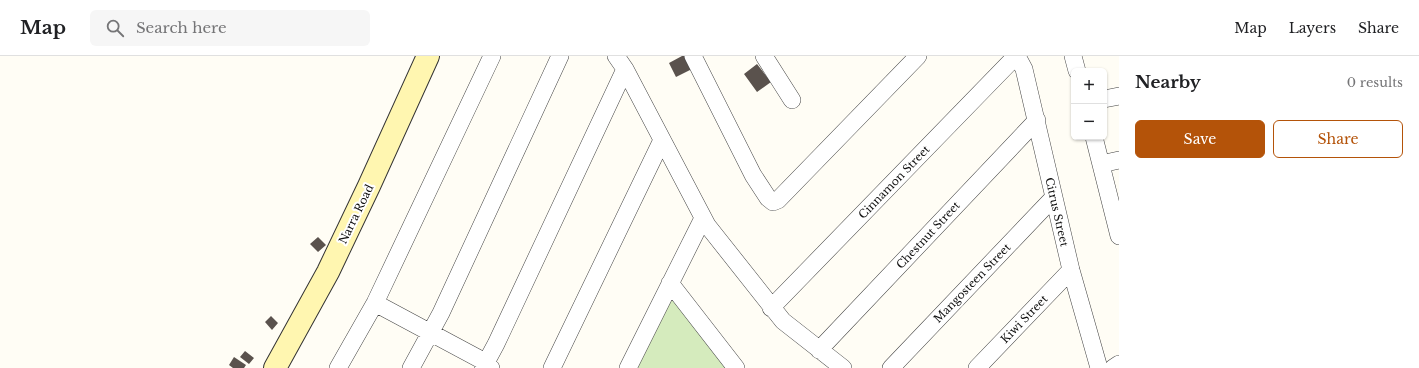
<!DOCTYPE html>
<html lang="en">
<head>
<meta charset="utf-8">
<style>
  body { margin:0; font-family:"Libre Baskerville",serif; background:#f6f6f6; color:#202124 }
  .controls { position:absolute; right:12px; top:12px; display:grid; overflow:hidden; border-radius:6px; box-shadow:0 1px 3px #0004 }
  .controls button { width:36px; height:36px; display:grid; place-items:center; padding:0; border:0; border-bottom:1px solid #e0e0e0; background:#fff; color:#202124; font:20px sans-serif }
  .list { margin:0; padding:0; list-style:none }
  h2 { display:flex; justify-content:space-between; align-items:center; height:52px; margin:0; padding:0 16px; font-size:17px }
  h2 small { font-size:13px; font-weight:400; color:#757577 }
  .actions { display:flex; gap:8px; padding:12px 16px }
  .actions a { flex:1; padding:9px 0; border:1px solid #b45309; border-radius:6px; text-align:center; font-size:14px; color:#b45309 }
  .actions .main { background:#b45309; color:#fff }
  .icon { flex:none; width:22px; height:22px; fill:none; stroke:currentColor; stroke-width:2; stroke-linecap:round; stroke-linejoin:round }
  .map { position:relative; flex:none; width:1119px; height:312px; overflow:hidden }
  header { display:flex; align-items:center; gap:24px; box-sizing:border-box; height:56px; padding:0 20px; background:#fff; border-bottom:1px solid #e0e0e0 }
  header strong { font-size:19px }
  nav { display:flex; gap:22px; margin-inline-start:auto; font-size:14px }
  .search { width:280px; height:36px; background:#f6f6f6; display:flex; align-items:center; gap:10px; box-sizing:border-box; padding:0 14px; border-radius:6px; color:#757577; font-size:15px }
  main { display:flex }
  aside { flex:1; background:#fff }
  .map>svg:first-child { display:block }
  .green { fill:#d5ebbd }
  .building { fill:#5a524d }
  .lines { fill:none; stroke-linecap:round; stroke-linejoin:round }
  .street-casing { stroke:#444; stroke-width:18 }
  .secondary-casing { stroke:#333; stroke-width:24 }
  .street { stroke:#fff; stroke-width:17 }
  .secondary { stroke:#fff6b0; stroke-width:22 }
  .labels { text-anchor:middle; stroke-width:4; stroke-linejoin:round; paint-order:stroke }
  .street-label { font-size:11px; fill:#111; stroke:#fff }
</style>
</head>
<body>
<header>
<strong>Map</strong>
<div class="search"><svg class="icon" aria-label="search" viewBox="0 0 24 24"><circle cx="10" cy="10" r="6"/><path d="M15 15l6 6"/></svg>Search here</div>
<nav><a>Map</a><a>Layers</a><a>Share</a></nav>
</header>
<main>
<div class="map">
<svg width="1119" height="312" viewBox="0 0 1119 312">
  <rect width="100%" height="100%" fill="#fffdf5"/>
  <!-- green -->
  <path class="green" d="M668,238L728,312H632Z"/>
  <!-- building -->
  <path class="building" d="M682,0H685L692,13L676,21L669,7Z
    M757,8L771,26L757,36L744,18Z
    M318,181L326,189L318,196L310,188Z
    M271,260L278,267L272,274L265,266Z
    M245,295L254,302L249,308L240,301Z
    M234,301L246,309L244,312H233L229,309Z"/>
  <g class="lines">
    <defs>
      <path id="street" d="M616,0L625,13L707,169L783,265L843,312
        M693,0L753,119L768,142L773,146L778,144L918,0
        M764,0L792,44
        M1017,0L1024,13L1071,214L1099,312
        M1073,0L1077,15
        M1104,43L1119,40
        M1094,81L1119,180
        M1101,108L1119,104
        M670,227L736,312
        M375,247L487,307L491,312
        M771,252L1016,0
        M819,294L1037,64
        M338,312L375,247L492,0
        M411,312L441,257L560,0
        M483,312L496,288L625,13
        M552,312L662,84
        M628,312L703,162
        M891,312L1054,141
        M977,312L1071,214
        M1113,312L1119,308"/>
      <path id="secondary" d="M275,312L328,216L369,130L428,0"/>
    </defs>
    <!-- street casing -->
    <use href="#street" class="street-casing"/>
    <!-- secondary casing -->
    <use href="#secondary" class="secondary-casing"/>
    <!-- street -->
    <use href="#street" class="street"/>
    <!-- secondary -->
    <use href="#secondary" class="secondary"/>
  </g>
  <g class="labels">
    <!-- street labels -->
    <g class="street-label">
      <text transform="translate(894 126) rotate(-46)" y="4">Cinnamon Street</text>
      <text transform="translate(1057 156) rotate(77)" y="4">Citrus Street</text>
      <text transform="translate(356 158) rotate(-64)" y="4">Narra Road</text>
      <text transform="translate(928 179) rotate(-47)" y="4">Chestnut Street</text>
      <text transform="translate(972 227) rotate(-46)" y="4">Mangosteen Street</text>
      <text transform="translate(1024 263) rotate(-46)" y="4">Kiwi Street</text>
    </g>
  </g>
</svg>
<div class="controls">
<button>+</button>
<button>−</button>
</div>
</div>
<aside>
<h2>Nearby<small>0 results</small></h2>
<ul class="list">
</ul>
<div class="actions"><a class="main">Save</a><a>Share</a></div>
</aside>
</main>
</body>
</html>
